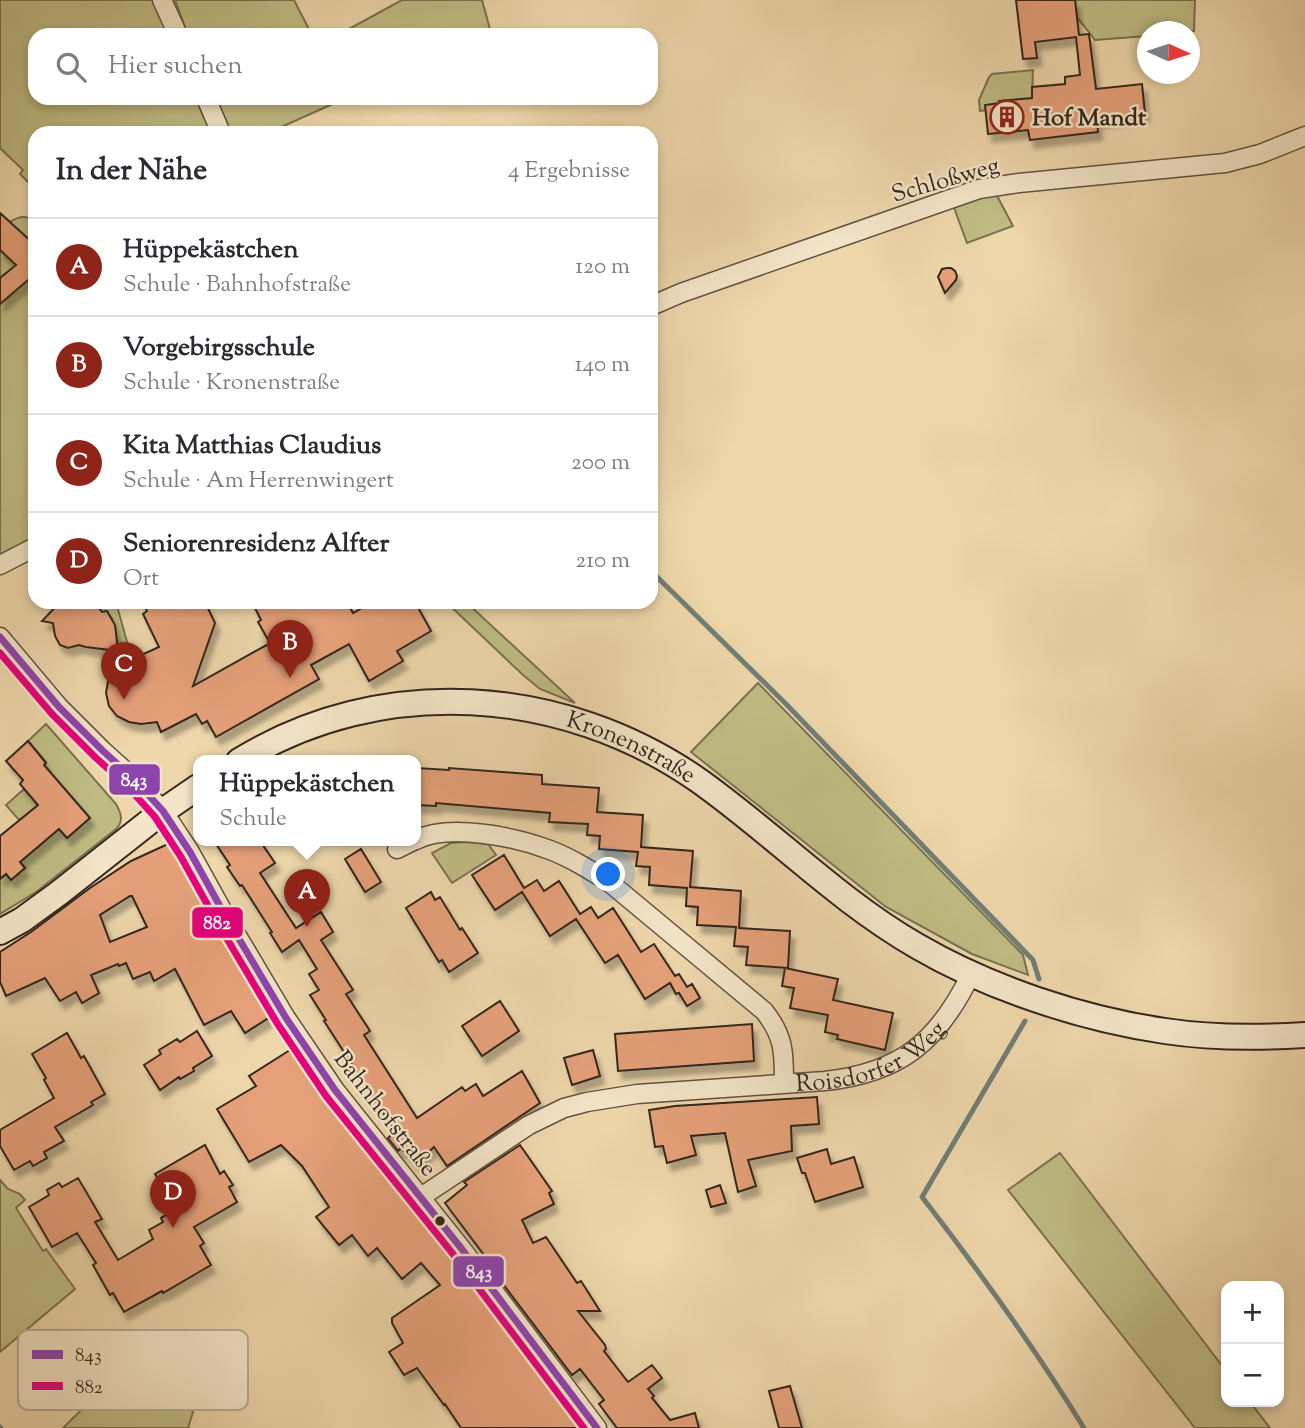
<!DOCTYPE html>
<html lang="de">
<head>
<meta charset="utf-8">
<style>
  body { margin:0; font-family:"Sorts Mill Goudy",serif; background:#f2f2f3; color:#2b2b33 }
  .controls { position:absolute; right:21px; bottom:21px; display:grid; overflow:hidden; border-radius:14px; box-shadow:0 4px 10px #0003 }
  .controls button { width:63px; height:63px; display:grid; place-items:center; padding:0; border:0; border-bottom:2px solid #e1e1e2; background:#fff; color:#2b2b33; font:35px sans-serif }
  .compass { position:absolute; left:1137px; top:21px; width:63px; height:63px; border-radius:50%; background:#fff; box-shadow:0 4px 10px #0003; rotate:93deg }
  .you { position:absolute; left:609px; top:875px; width:24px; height:24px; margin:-18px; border:5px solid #fff; border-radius:50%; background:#1a73e8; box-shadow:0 0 0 10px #1a73e833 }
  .badge { display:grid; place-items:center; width:46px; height:46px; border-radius:50%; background:#8f2418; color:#fff; font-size:23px; font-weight:700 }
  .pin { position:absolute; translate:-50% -58px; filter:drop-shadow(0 2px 4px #0008) }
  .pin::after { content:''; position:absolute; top:37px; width:24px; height:21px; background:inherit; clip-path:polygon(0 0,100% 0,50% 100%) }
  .popup { position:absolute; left:193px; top:755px; width:228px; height:91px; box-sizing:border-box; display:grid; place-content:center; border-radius:14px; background:#fff; filter:drop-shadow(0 2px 5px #0005); font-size:23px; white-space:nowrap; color:#7c7c81 }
  .popup b { font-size:26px; color:#2b2b33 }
  .popup::after { content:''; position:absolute; left:50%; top:100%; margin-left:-14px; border:14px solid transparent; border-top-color:#fff }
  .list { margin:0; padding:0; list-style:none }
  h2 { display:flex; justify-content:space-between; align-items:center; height:91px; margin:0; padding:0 28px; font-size:30px }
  h2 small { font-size:23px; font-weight:400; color:#7c7c81 }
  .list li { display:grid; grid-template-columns:46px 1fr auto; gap:21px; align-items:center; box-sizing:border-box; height:98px; padding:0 28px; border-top:2px solid #e1e1e2 }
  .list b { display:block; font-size:26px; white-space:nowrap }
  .list p { margin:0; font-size:23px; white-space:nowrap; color:#7c7c81 }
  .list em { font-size:23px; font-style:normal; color:#7c7c81 }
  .icon { flex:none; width:38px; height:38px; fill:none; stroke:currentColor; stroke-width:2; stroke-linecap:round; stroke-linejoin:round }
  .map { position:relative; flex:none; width:1305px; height:1428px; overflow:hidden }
  .search { position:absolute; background:#fff; box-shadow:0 4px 10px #0003; left:28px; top:28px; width:630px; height:77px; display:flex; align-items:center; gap:18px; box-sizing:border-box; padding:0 24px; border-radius:21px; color:#7c7c81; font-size:26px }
  .panel { position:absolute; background:#fff; box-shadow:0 4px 10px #0003; left:28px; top:126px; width:630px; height:483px; border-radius:21px }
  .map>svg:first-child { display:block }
  .green { fill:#c0bc84; stroke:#7a7151; stroke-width:2 }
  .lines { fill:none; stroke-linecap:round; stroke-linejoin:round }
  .stream { stroke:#717e76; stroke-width:5 }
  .building { fill:#e5a079; stroke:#33261e; stroke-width:2; fill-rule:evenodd; filter:url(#shadow) }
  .street-casing { stroke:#625241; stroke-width:21 }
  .secondary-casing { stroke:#33261e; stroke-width:28 }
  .street { stroke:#f4e5c8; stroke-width:18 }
  .secondary { stroke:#f4e5c8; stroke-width:24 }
  .bus-1-casing { stroke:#f4e5c8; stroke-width:12 }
  .bus-2-casing { stroke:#f4e5c8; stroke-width:12 }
  .bus-1 { stroke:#8e44ad; stroke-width:7 }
  .bus-2 { stroke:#e5007d; stroke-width:7 }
  .bus-dot { fill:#33261e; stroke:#f4e5c8; stroke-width:2.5 }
  .labels { text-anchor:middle; stroke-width:5; stroke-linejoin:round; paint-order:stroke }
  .poi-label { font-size:24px; font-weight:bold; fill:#33261e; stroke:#f4e5c8; text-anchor:start }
  .street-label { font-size:24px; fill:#33261e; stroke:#f4e5c8 }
  .key { fill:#f4e5c8; stroke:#baac95; stroke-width:2 }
  .key-label { font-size:19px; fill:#33261e }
  .line-badge { stroke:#f4e5c8; stroke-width:2.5 }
  .badge-label { font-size:19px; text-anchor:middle; font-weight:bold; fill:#fff }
</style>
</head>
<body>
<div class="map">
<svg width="1305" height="1428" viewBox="0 0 1305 1428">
  <defs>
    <filter id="shadow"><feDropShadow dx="4.5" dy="8" stdDeviation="2" flood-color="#0004"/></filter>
  </defs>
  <rect width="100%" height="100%" fill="#eed7ab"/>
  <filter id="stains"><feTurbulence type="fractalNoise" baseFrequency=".00286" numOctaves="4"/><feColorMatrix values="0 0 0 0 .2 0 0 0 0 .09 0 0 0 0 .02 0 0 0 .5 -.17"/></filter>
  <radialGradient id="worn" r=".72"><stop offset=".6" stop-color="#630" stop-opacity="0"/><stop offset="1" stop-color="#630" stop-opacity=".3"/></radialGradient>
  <!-- green -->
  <path class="green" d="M0,0H155L170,35H35V98H200L214,133H35V189L20,174L23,170L0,148Z
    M175,0H294L312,35H188Z
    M402,0H482L491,33L487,35H338Z
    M1075,0H1195L1194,31L1148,32L1147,36L1095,40L1077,17Z
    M1033,70L1032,99L1000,101V103L986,110L980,111L979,100L989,77L992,74Z
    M214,98H346L268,133H227Z
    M995,192L1013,226L967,243L953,205Z
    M0,213L10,222C19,216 26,215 35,221V539L0,556Z
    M94,602H116L130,653L118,651L116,636L107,634L112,619L107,611L102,612Z
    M446,602H466L575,703L540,689L523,675Z
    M758,683L1023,955L1028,975L972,954L886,907L691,752Z
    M46,724L116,804C121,813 124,821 116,829L36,892L0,914V879L6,874L12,879L25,868L20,862L46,840L26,815L19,820L6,805L24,789L67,838L89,819L44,765L46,762L28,741Z
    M468,842L488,844L496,855L452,883L432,853L451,843Z
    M1060,1153L1226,1371V1402H1250L1270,1428H1195L1008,1190Z
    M0,1180L8,1189L20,1194L25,1200L16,1208L43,1251L46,1249L75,1289L0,1352Z
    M138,1354L193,1412L188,1428H63Z"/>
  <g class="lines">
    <!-- stream -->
    <path class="stream" d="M651,571L786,704L1033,960L1039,979
      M1025,1021L922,1197C980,1272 1035,1348 1084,1428
      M0,1427L1,1428"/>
  </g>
  <!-- building -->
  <path class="building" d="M1016,0H1075L1079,35L1089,34L1096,89L1142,84L1145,114L1097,120L1098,132L1030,140L1028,130L988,134L985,105L1000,103L999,101L1032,98V87L1065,84V77L1080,75L1076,37L1035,42L1037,58L1023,59Z
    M0,213L35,245V274L0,304V278L16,265L0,250Z
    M947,268H951L955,271L957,276L956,280L945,293L938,277L942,269Z
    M60,602H94L102,612L107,611L115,625L118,651L86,647L79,645L68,648L60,645L55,636L53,623L42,621Z
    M143,602H205L215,623L193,686L270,643L258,622L261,620L252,602H347L353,613L372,602H415L431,631L397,651L403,661L369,681L349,644L311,665L319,679L216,737L207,721L202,724L196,714L161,732L157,722L141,724L129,722L117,716L109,706L106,693L108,681L112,673L119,665L159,647L143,614L147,611Z
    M28,741L46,763L44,765L90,818L67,838L59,829L20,862L25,868L11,880L6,874L0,879V836L38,805L20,784L23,780L6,761Z
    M416,768L449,770V768L542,775V784L599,788L597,812L643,815L641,847L693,851L690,887L741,891L739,928L790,931L788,968L746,965L748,947L734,946L736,927L697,925L698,907L686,906L687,888L649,885L650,867L636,866L638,852L599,849L600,836L587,835L588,824L549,822L550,813L436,803V806L416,805Z
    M214,841H260L275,863L260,873L296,928L321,912L333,932L321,940L353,990L346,994L370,1031L364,1035L417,1118L462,1087L465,1091L476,1084L483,1096L522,1071L540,1103L447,1166L434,1147L416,1163L401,1148L398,1151L388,1138L395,1131L324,1021L326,1020L310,995L319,990L309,974L317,969L299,940L282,952L270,933L272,932L242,885L240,886L227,867L230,865Z
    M170,843L246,972L250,982L270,1017L245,1033L231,1011L204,1025L175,969L154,981L150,972L133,979L126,963L119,966L118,964L91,975L99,993L82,1003L76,992L60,1001L45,978L6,996L0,982V952L31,932L90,888L131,861ZM130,896H132L147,927L110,942L100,915Z
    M361,849L381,882L365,892L345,859Z
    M504,855L524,888L537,880L544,891L559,881L580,914L591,907L598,918L613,908L641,952L654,944L675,976L679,974L687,987L692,984L700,998L687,1006L679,993L676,994L670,983L645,999L618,955L605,963L576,919L550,936L522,892L495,910L472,875Z
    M431,892L435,900L440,897L460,930L462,928L478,953L449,972L442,960L439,962L406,908Z
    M785,968L838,979L833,1000L893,1013L885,1050L837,1039L838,1035L825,1032L828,1015L790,1008L794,988L782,986Z
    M500,1001L519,1031L482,1056L462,1026Z
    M752,1024L754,1061L618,1071L615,1034Z
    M197,1031L212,1056L193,1068L194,1071L180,1079L179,1077L160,1090L144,1065L161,1054L159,1050L177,1039L180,1042Z
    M67,1033L81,1058L84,1056L105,1094L91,1102L93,1105L55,1127L64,1141L44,1152L47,1158L33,1166L30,1161L14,1170L0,1146V1130L54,1098L44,1080L46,1078L32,1054Z
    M290,1050L327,1100L452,1255L582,1428H461L445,1404L444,1405L417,1368L404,1375L389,1352L403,1343L392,1323V1318L440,1285L421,1263L402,1279L377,1248L368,1256L352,1235L339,1245L316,1217L329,1207L302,1166L281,1145L249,1162L217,1109L256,1086L249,1076Z
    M593,1050L600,1076L572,1085L564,1058Z
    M817,1097L819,1124L791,1126L792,1151L748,1160L756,1186L738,1192L725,1133L691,1136L696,1155L667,1163L663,1146L655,1147L649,1110L675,1106Z
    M205,1145L220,1174L224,1171L233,1185L229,1187L237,1202L194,1227L204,1243L200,1246L211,1265L163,1293L162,1291L124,1312L113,1293L110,1295L93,1265L96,1263L77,1233L52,1247L29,1207L49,1195L47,1190L59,1183L62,1187L78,1178L102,1219L95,1222L118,1260L153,1239L149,1230L163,1222L161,1218L176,1209L155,1174Z
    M520,1145L552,1191L549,1193L554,1204L522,1220L533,1243L546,1237L577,1283L581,1281L600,1311H578L605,1345L606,1349L604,1351L628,1382L652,1365L662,1378L648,1389L654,1396L652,1398L670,1420L695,1413L699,1428H617L599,1404L604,1400L580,1369L572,1375L500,1280L502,1279L445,1203L467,1185L464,1182Z
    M827,1149L831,1164L854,1157L863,1187L815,1202L805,1173H802L797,1158Z
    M720,1185L726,1203L711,1207L706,1190Z
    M790,1386L802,1428H779L769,1391Z"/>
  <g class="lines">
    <defs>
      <g id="street">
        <path d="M162,0L178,35"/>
        <path d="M206,98L221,133"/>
        <path d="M651,306L681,293L979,189L1019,183L1225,163L1260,154L1305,136"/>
        <path d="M0,565L35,547"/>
        <path d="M0,637L59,707L103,751L132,777L163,811L190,852L226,917L286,1018L335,1090L461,1248L597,1428"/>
        <path d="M416,840C449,823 516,837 550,850C571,858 590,870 609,882L764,1011C784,1036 784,1052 784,1083"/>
        <path d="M397,849L413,841"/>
        <path id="s1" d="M421,1197L529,1125L564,1108L587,1102L637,1094L825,1081C900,1073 938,1042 971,974"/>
      </g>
      <g id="secondary">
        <path id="s2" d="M239,761C381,673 563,686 698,780C773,833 837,900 917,946C989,988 1082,1019 1165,1031C1211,1038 1259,1038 1305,1035"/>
        <path d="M0,932L22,920L59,893L163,811L198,787"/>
      </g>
    </defs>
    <!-- street casing -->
    <use href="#street" class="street-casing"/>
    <!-- secondary casing -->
    <use href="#secondary" class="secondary-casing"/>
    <!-- street -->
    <use href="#street" class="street"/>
    <!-- secondary -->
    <use href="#secondary" class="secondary"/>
    <defs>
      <path id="bus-1" d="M0,637L59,707L103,751L132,777L163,811L190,852L226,917L286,1018L335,1090L461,1248L597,1428"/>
      <path id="bus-2" d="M0,653L52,714L96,758L125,784L155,817L181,857L217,922L277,1023L326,1096L453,1254L584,1428"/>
    </defs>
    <!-- bus-1 casing -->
    <use href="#bus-1" class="bus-1-casing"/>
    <!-- bus-2 casing -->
    <use href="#bus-2" class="bus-2-casing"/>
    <!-- bus-1 -->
    <use href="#bus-1" class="bus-1"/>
    <!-- bus-2 -->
    <use href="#bus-2" class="bus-2"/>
  </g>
  <!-- icons -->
  <defs>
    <symbol id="building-ring" viewBox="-11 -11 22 22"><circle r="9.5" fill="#f4e5c8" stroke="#8f2418" stroke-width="1.5"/><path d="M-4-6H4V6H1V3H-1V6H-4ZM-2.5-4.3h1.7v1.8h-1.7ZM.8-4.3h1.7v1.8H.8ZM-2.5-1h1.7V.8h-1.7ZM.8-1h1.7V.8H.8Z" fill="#8f2418"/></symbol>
  </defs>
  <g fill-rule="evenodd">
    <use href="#building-ring" x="988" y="98" width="38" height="38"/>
  </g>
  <!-- markers -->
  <circle class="bus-dot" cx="440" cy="1221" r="6"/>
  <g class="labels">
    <!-- poi labels -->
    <g class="poi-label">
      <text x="1032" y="125">Hof Mandt</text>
    </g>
    <!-- street labels -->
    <g class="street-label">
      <text transform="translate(945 179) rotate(-16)" y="8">Schloßweg</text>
      <text dy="8" stroke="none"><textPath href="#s2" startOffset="411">Kronenstraße</textPath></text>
      <text dy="8" stroke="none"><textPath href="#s1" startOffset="483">Roisdorfer Weg</textPath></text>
      <text transform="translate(386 1113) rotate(52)" y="8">Bahnhofstraße</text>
    </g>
  </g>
  <!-- legend -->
  <rect x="18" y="1330" width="230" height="80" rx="10" class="key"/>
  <rect x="32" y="1350" width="31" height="9" fill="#8e44ad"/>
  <rect x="32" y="1382" width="31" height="8" fill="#e5007d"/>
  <g class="key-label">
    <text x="75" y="1361">843</text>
    <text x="75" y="1393">882</text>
  </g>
  <g class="line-badge">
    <rect x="108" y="763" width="53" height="33" rx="7" fill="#8e44ad"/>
    <rect x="191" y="906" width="53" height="33" rx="7" fill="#e5007d"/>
    <rect x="452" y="1255" width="53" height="33" rx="7" fill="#8e44ad"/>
  </g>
  <g class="badge-label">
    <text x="134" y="786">843</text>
    <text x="217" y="929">882</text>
    <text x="479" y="1278">843</text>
  </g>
  <rect width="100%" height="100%" filter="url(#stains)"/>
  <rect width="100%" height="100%" fill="url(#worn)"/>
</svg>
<div class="controls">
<button>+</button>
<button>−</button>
</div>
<svg class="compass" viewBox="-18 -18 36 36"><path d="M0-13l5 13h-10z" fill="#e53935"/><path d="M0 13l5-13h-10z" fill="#7c7c81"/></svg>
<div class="you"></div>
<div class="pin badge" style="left:307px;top:927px">A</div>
<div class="popup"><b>Hüppekästchen</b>Schule</div>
<div class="pin badge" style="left:290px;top:678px">B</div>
<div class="pin badge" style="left:124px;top:700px">C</div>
<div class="pin badge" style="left:173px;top:1228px">D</div>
<div class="search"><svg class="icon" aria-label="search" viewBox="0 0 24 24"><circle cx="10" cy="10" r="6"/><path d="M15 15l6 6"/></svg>Hier suchen</div>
<section class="panel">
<h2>In der Nähe<small>4 Ergebnisse</small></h2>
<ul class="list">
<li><span class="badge">A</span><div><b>Hüppekästchen</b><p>Schule · Bahnhofstraße</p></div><em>120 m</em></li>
<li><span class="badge">B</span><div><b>Vorgebirgsschule</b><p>Schule · Kronenstraße</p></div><em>140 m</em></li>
<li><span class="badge">C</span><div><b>Kita Matthias Claudius</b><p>Schule · Am Herrenwingert</p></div><em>200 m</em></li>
<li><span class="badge">D</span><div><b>Seniorenresidenz Alfter</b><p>Ort</p></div><em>210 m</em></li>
</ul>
</section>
</div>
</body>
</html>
